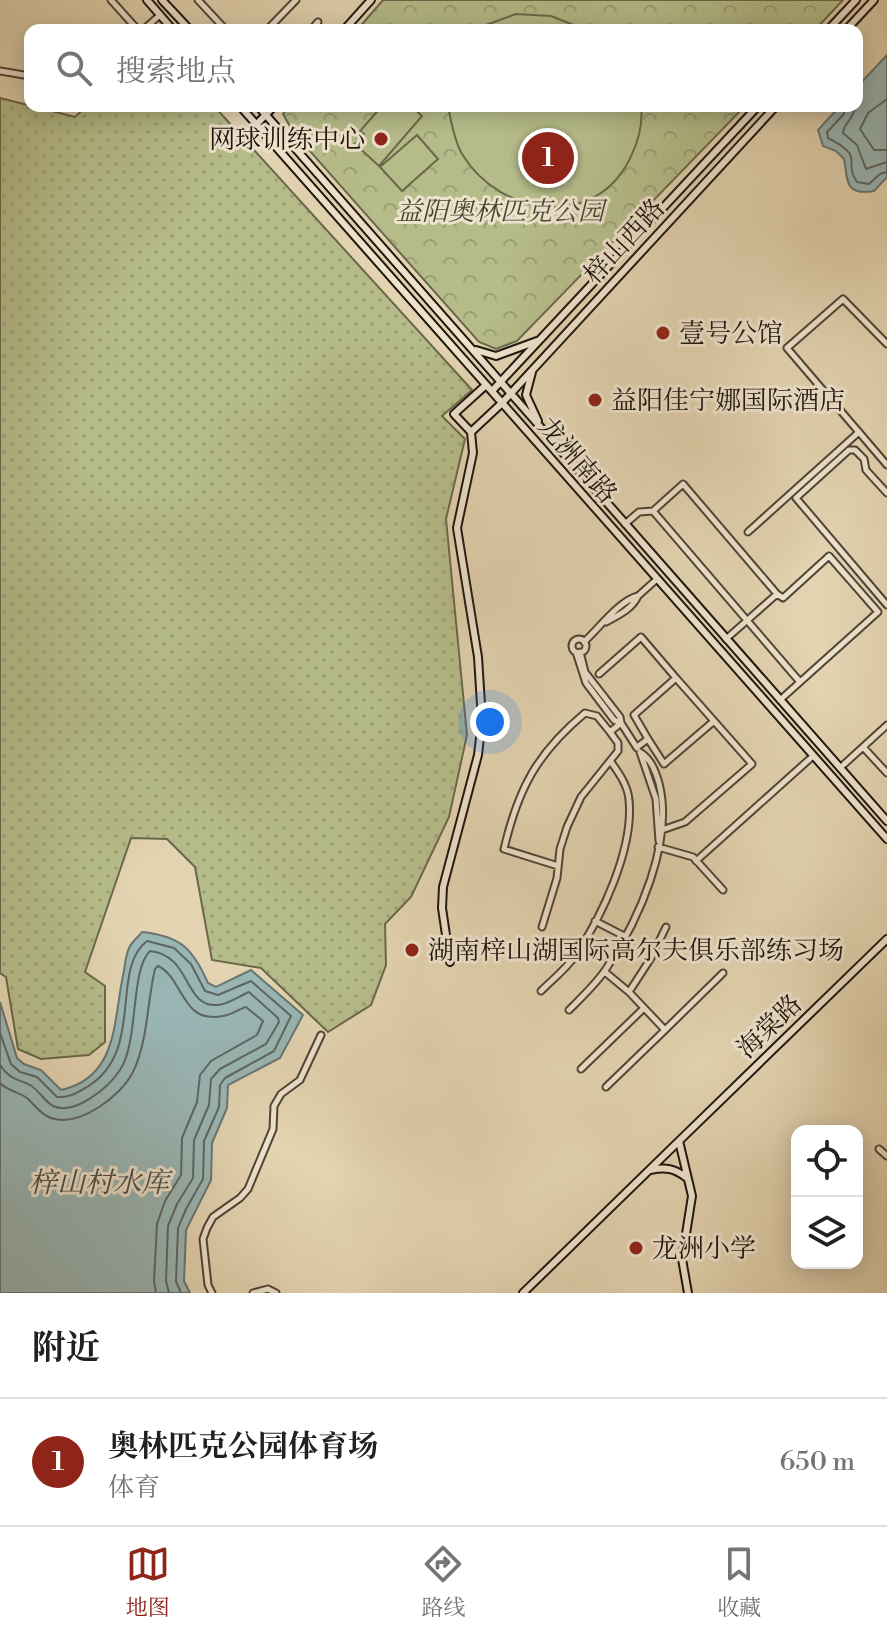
<!DOCTYPE html>
<html lang="zh">
<head>
<meta charset="utf-8">
<style>
  body { margin:0; font-family:"Libre Bodoni","Noto Serif SC",serif; background:#f2f2f2; color:#202124 }
  .controls { position:absolute; right:24px; bottom:24px; display:grid; overflow:hidden; border-radius:16px; box-shadow:0 4px 20px #0003 }
  .controls button { width:72px; height:72px; display:grid; place-items:center; padding:0; border:0; border-bottom:2px solid #e0e0e0; background:#fff; color:#202124; font:40px sans-serif }
  .you { position:absolute; left:490px; top:722px; width:28px; height:28px; margin:-20px; border:6px solid #fff; border-radius:50%; background:#1a73e8; box-shadow:0 0 0 12px #1a73e833 }
  .badge { display:grid; place-items:center; width:52px; height:52px; border-radius:50%; background:#8f2418; color:#fff; font-size:26px; font-weight:700 }
  .pin { position:absolute; translate:-50% -50%; border:4px solid #fff; box-shadow:0 2px 8px #0006 }
  .list { margin:0; padding:0; list-style:none }
  h2 { display:flex; justify-content:space-between; align-items:center; height:104px; margin:0; padding:0 32px; font-size:34px }
  h2 small { font-size:26px; font-weight:400; color:#757577 }
  .list li { display:grid; grid-template-columns:52px 1fr auto; gap:24px; align-items:center; box-sizing:border-box; height:128px; padding:0 32px; border-top:2px solid #e0e0e0 }
  .list b { display:block; font-size:30px; white-space:nowrap }
  .list p { margin:0; font-size:26px; white-space:nowrap; color:#757577 }
  .list em { font-size:26px; font-style:normal; color:#757577 }
  .icon { flex:none; width:44px; height:44px; fill:none; stroke:currentColor; stroke-width:2; stroke-linecap:round; stroke-linejoin:round }
  .map { position:relative; flex:none; width:887px; height:1293px; overflow:hidden }
  .search { position:absolute; background:#fff; box-shadow:0 4px 20px #0003; left:24px; right:24px; top:24px; height:88px; display:flex; align-items:center; gap:20px; box-sizing:border-box; padding:0 28px; border-radius:16px; color:#757577; font-size:30px }
  .sheet { height:232px; background:#fff }
  nav { display:flex; justify-content:space-around; align-items:center; box-sizing:border-box; height:112px; border-top:2px solid #e0e0e0; background:#fff; font-size:22px; color:#757577 }
  nav a { display:grid; justify-items:center; gap:4px }
  nav .on { color:#8f2418 }
  .map>svg:first-child { display:block }
  .grass { fill:url(#grass-dots); stroke:#6a684c; stroke-width:2 }
  .forest { fill:url(#forest-crowns); stroke:#6a684c; stroke-width:2 }
  .pitch { fill:#b5bc8a; stroke:#6a684c; stroke-width:2 }
  .water { fill:#99b6b5; stroke:#687672; stroke-width:2 }
  .lines { fill:none; stroke-linecap:round; stroke-linejoin:round }
  .shore { stroke:#5c6662; stroke-width:2 }
  .street-casing { stroke:#4f4436; stroke-width:9 }
  .secondary-casing { stroke:#1e150e; stroke-width:10 }
  .street { stroke:#ede2cc; stroke-width:5 }
  .secondary { stroke:#ede2cc; stroke-width:6 }
  .poi-dot { fill:#8f2418; stroke:#ede2cc; stroke-width:3 }
  .labels { text-anchor:middle; stroke-width:6; stroke-linejoin:round; paint-order:stroke }
  .poi-label { font-size:26px; fill:#1e150e; stroke:#ede2cc; text-anchor:start }
  .park-label { font-size:26px; font-style:italic; fill:#4b4733; stroke:#ede2cc }
  .street-label { font-size:26px; fill:#1e150e; stroke:#ede2cc }
  .water-label { font-size:28px; font-style:italic; fill:#494d48; stroke:#ede2cc }
</style>
</head>
<body>
<div class="map">
<svg width="887" height="1293" viewBox="0 0 887 1293">
  <defs>
    <pattern id="grass-dots" width="8" height="8" patternUnits="userSpaceOnUse" patternTransform="scale(2)"><rect width="8" height="8" fill="#b5bc8a"/><path d="M2 2h.1M6 6h.1" fill="none" stroke="#9ba176" stroke-width="1.8" stroke-linecap="round"/></pattern>
    <pattern id="forest-crowns" width="20" height="18" patternUnits="userSpaceOnUse" patternTransform="scale(2)"><rect width="20" height="18" fill="#b5bc8a"/><path d="M2 6a3 3 0 1 1 6 0M12 15a3 3 0 1 1 6 0" fill="none" stroke="#9ba176"/></pattern>
  </defs>
  <rect width="100%" height="100%" fill="#e3d3b0"/>
  <filter id="stains"><feTurbulence type="fractalNoise" baseFrequency=".0025" numOctaves="4"/><feColorMatrix values="0 0 0 0 .2 0 0 0 0 .09 0 0 0 0 .02 0 0 0 .5 -.17"/></filter>
  <radialGradient id="worn" r=".72"><stop offset=".6" stop-color="#630" stop-opacity="0"/><stop offset="1" stop-color="#630" stop-opacity=".3"/></radialGradient>
  <!-- grass -->
  <path class="grass" d="M0,98L75,117L87,106H214L472,390L442,416L465,439L446,519L467,735L449,817L411,897L385,924L386,965L371,1005L328,1032L261,968L212,960L195,867L167,839L131,838L85,972L105,986V1042L89,1055L41,1059L18,1049L6,977L0,973Z"/>
  <!-- forest -->
  <path class="forest" d="M383,0H843L815,30H357Z
    M289,106H745L517,341L496,349L479,342L293,132L283,114Z"/>
  <!-- pitch -->
  <path class="pitch" d="M516,14L551,16L586,30H479L486,25Z
    M382,106H411L422,116L379,166L355,144L364,134L360,131Z
    M448,106H641C643,123 639,139 632,154C599,231 501,218 462,154C454,140 451,121 448,106Z
    M417,135L438,159L402,191L380,167Z"/>
  <!-- water -->
  <path class="water" d="M887,55V177L874,191C844,196 848,180 844,159L836,151L823,146L818,130L840,106H857V93L861,89L858,86Z
    M142,932C181,936 193,949 208,983L216,987L251,970L303,1015L280,1058L228,1085L227,1108L212,1143L211,1180L186,1230L184,1281L190,1293H0V1002L17,1058L24,1064L41,1070L61,1090C120,1077 113,1017 124,971C125,963 126,953 130,946C133,941 139,936 142,932Z"/>
  <g class="lines">
    <!-- shore -->
    <path class="shore" d="M887,99L868,113L860,129L874,150H887
      M845,106L844,114L827,132L828,138C867,158 842,160 857,182L869,184L880,174L887,172
      M855,106C855,118 843,124 843,133L857,145L866,169L887,162
      M0,1033L11,1064L20,1072L37,1077L57,1097C69,1098 77,1093 87,1087C146,1051 109,970 147,941L174,948L191,964L205,991L218,995L251,981L291,1016L274,1051L225,1078L220,1085L219,1107L204,1141L203,1179L186,1209L178,1228L176,1281L181,1293
      M0,1065C8,1078 17,1079 30,1085C39,1090 44,1101 53,1106C75,1116 109,1087 120,1070C139,1042 130,970 150,951C192,955 183,1008 218,1005C229,1004 239,996 249,992L278,1018L279,1022L266,1044L220,1069L211,1079L209,1105L194,1140L193,1178L177,1204L168,1226L166,1281L169,1293
      M0,1083C8,1091 19,1092 27,1098C35,1105 40,1114 51,1118C79,1128 121,1096 133,1072C148,1041 147,1002 155,969L158,966C184,978 181,1025 223,1016C231,1015 239,1009 246,1007L263,1021L257,1035L211,1061L200,1075L197,1102L182,1138L181,1175L165,1201L157,1224L154,1281L156,1293"/>
    <defs>
      <path id="street" d="M111,0L138,30
        M198,0L226,30
        M143,30L160,15
        M267,30L296,0
        M311,30L318,22
        M0,71L30,76
        M887,344L843,299L787,348L887,465
        M887,493L866,470L864,459L855,450H849L796,498L887,605
        M653,511L683,484L777,594
        M625,524L639,512L653,511L800,682
        M748,532L859,432
        M638,596L657,579
        M726,639L777,594L783,598L829,556L878,612L780,700
        M572 646a7 7 0 1 1 14 0a7 7 0 1 1-14 0Z
        M584,642C599,628 620,600 638,596C632,609 619,615 606,622
        M576,652L586,683L614,720L620,723
        M580,652L585,672L620,717L621,723L637,748
        M599,674L641,637L676,678
        M637,747L648,739L664,764L714,721L676,678L634,715L648,739
        M863,747L887,773
        M840,768L887,725
        M662,830L685,822L752,764L714,721
        M658,847L693,857L723,890
        M696,861L813,756
        M558,866L504,849C518,789 537,753 585,713L597,716L610,732
        M595,921L626,937
        M542,927L557,878L560,849L567,827L581,797L618,751V743L610,732L621,723
        M605,972L629,992L665,1030L723,973
        M541,991C552,980 566,969 575,956C602,917 634,848 629,800C628,786 619,773 611,762
        M629,992L651,958L666,927
        M569,1010C582,997 596,984 606,969C639,920 674,842 659,783C655,770 651,759 640,752L656,799L659,841
        M581,1069L644,1008
        M606,1087L665,1030
        M879,1149L887,1156
        M212,1293L208,1285L203,1239L207,1228L213,1217L240,1198L248,1189L273,1129L274,1106L281,1094L300,1080L321,1035
        M253,1293L268,1289L276,1293"/>
      <path id="secondary" d="M147,0L173,30
        M162,0L190,30
        M344,30L371,0
        M828,30L856,0
        M846,30L874,0
        M240,106L887,839
        M258,106L887,821
        M256,125L274,106
        M476,350L496,356L537,341
        M532,372L526,395L538,421
        M486,385L454,414L471,432L502,403L776,106
        M492,391L758,106
        M450,962L442,908L443,887L478,755L482,720L478,657L457,528L473,453L471,432
        M650,1170C666,1167 674,1168 687,1178
        M523,1293L679,1141
        M688,1293L682,1259L692,1196L679,1141L887,939"/>
    </defs>
    <!-- street casing -->
    <use href="#street" class="street-casing"/>
    <!-- secondary casing -->
    <use href="#secondary" class="secondary-casing"/>
    <!-- street -->
    <use href="#street" class="street"/>
    <!-- secondary -->
    <use href="#secondary" class="secondary"/>
  </g>
  <!-- markers -->
  <g class="poi-dot">
    <circle cx="381" cy="139" r="8"/>
    <circle cx="663" cy="333" r="8"/>
    <circle cx="595" cy="400" r="8"/>
    <circle cx="412" cy="950" r="8"/>
    <circle cx="636" cy="1248" r="8"/>
  </g>
  <g class="labels">
    <!-- poi labels -->
    <g class="poi-label">
      <text x="365" y="148" text-anchor="end">网球训练中心</text>
      <text x="679" y="342">壹号公馆</text>
      <text x="611" y="409">益阳佳宁娜国际酒店</text>
      <text x="428" y="959">湖南梓山湖国际高尔夫俱乐部练习场</text>
      <text x="652" y="1257">龙洲小学</text>
    </g>
    <!-- park labels -->
    <g class="park-label">
      <text x="500" y="220">益阳奥林匹克公园</text>
    </g>
    <!-- street labels -->
    <g class="street-label">
      <text transform="translate(624 241) rotate(-47)" y="9">梓山西路</text>
      <text transform="translate(578 460) rotate(49)" y="9">龙洲南路</text>
      <text transform="translate(769 1026) rotate(-44)" y="9">海棠路</text>
    </g>
    <!-- water labels -->
    <g class="water-label">
      <text x="99" y="1192">梓山村水库</text>
    </g>
  </g>
  <rect width="100%" height="100%" filter="url(#stains)"/>
  <rect width="100%" height="100%" fill="url(#worn)"/>
</svg>
<div class="controls">
<button><svg class="icon" aria-label="locate" viewBox="0 0 24 24"><circle cx="12" cy="12" r="6"/><path d="M12 2v4M12 18v4M2 12h4M18 12h4"/></svg></button>
<button><svg class="icon" aria-label="layers" viewBox="0 0 24 24"><path d="M12 4l9 5-9 5-9-5zM3 14l9 5 9-5"/></svg></button>
</div>
<div class="you"></div>
<div class="pin badge" style="left:548px;top:158px">1</div>
<div class="search"><svg class="icon" aria-label="search" viewBox="0 0 24 24"><circle cx="10" cy="10" r="6"/><path d="M15 15l6 6"/></svg>搜索地点</div>
</div>
<section class="sheet">
<h2>附近<small></small></h2>
<ul class="list">
<li><span class="badge">1</span><div><b>奥林匹克公园体育场</b><p>体育</p></div><em>650 m</em></li>
</ul>
</section>
<nav>
<a class="on"><svg class="icon" aria-label="map" viewBox="0 0 24 24"><path d="M3 6l6-2 6 2 6-2v14l-6 2-6-2-6 2zM9 4v14M15 6v14"/></svg>地图</a>
<a><svg class="icon" aria-label="directions" viewBox="0 0 24 24"><path d="M12 3l9 9-9 9-9-9zM9 14v-3h6M13 9l2 2-2 2"/></svg>路线</a>
<a><svg class="icon" aria-label="saved" viewBox="0 0 24 24"><path d="M7 4h10v16l-5-4-5 4z"/></svg>收藏</a>
</nav>
</body>
</html>
